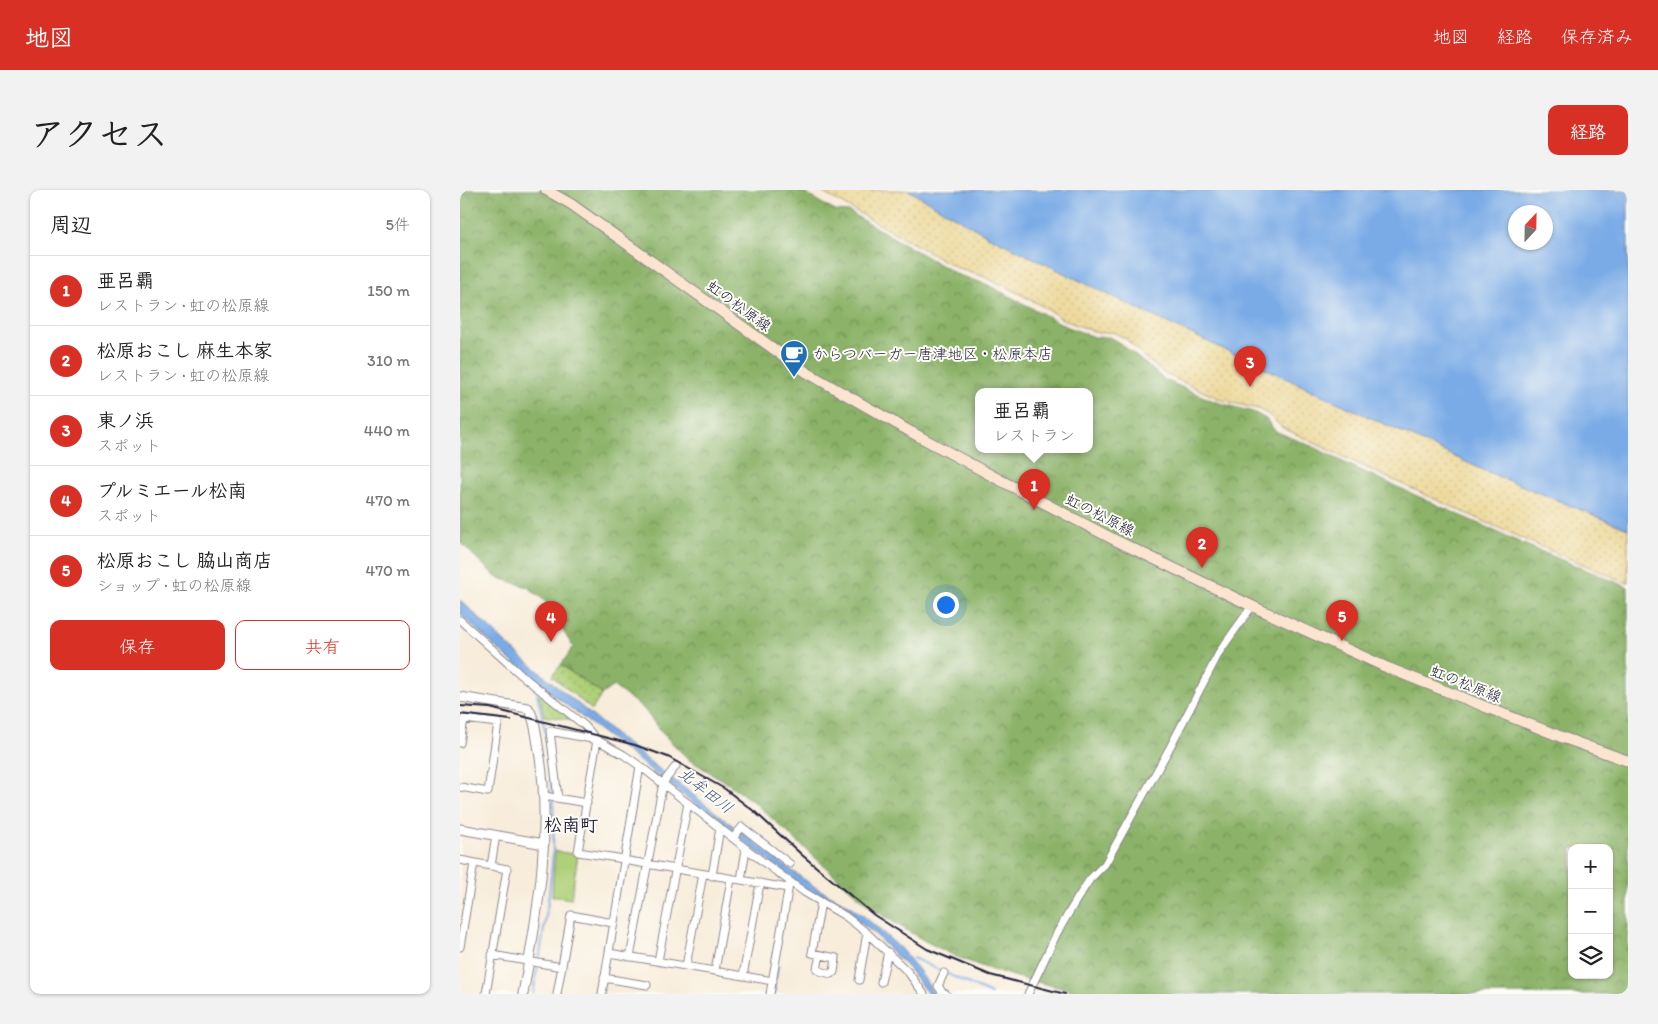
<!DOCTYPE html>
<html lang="ja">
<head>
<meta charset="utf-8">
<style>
  body { margin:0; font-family:Itim,"Klee One",sans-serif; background:#f2f2f2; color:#222 }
  .controls { position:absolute; right:15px; bottom:15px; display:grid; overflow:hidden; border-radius:10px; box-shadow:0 1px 4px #0004 }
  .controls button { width:45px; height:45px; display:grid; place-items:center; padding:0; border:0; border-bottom:1px solid #e0e0e0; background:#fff; color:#222; font:25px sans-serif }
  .compass { position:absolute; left:1048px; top:15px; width:45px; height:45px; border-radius:50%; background:#fff; box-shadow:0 1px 4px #0004; rotate:22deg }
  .you { position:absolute; left:485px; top:414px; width:18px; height:18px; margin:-12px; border:4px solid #fff; border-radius:50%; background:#1a73e8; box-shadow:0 0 0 8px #1a73e833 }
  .badge { display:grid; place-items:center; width:32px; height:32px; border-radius:50%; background:#d93025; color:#fff; font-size:16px; font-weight:700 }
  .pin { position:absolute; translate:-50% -41px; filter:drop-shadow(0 1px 2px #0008) }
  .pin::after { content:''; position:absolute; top:26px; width:18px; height:15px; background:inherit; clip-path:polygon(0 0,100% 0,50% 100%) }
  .popup { position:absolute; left:515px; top:198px; width:118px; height:65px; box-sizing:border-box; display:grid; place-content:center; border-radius:10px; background:#fff; filter:drop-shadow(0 1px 4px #0005); font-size:16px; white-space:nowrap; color:#767676 }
  .popup b { font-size:19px; color:#222 }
  .popup::after { content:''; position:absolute; left:50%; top:100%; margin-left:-10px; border:10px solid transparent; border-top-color:#fff }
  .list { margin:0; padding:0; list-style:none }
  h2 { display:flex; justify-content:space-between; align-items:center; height:65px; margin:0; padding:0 20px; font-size:21px }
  h2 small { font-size:16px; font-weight:400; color:#767676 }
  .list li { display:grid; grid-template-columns:32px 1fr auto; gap:15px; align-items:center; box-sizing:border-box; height:70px; padding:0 20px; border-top:1px solid #e0e0e0 }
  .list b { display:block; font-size:19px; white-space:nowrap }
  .list p { margin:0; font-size:16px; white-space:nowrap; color:#767676 }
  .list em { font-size:16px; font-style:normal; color:#767676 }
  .actions { display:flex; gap:10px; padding:15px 20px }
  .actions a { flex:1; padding:11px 0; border:1px solid #d93025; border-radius:10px; text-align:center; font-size:18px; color:#d93025 }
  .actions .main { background:#d93025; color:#fff }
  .icon { flex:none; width:28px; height:28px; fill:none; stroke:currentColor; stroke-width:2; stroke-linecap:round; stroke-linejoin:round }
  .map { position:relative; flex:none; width:1168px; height:804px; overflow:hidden; border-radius:10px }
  header { display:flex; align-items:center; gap:30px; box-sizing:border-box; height:70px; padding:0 25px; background:#d93025; color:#fff }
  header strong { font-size:24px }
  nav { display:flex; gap:28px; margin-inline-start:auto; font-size:18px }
  .intro { display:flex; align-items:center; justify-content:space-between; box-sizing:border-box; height:120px; padding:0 30px }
  h1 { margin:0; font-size:35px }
  .button { padding:12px 22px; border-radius:10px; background:#d93025; color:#fff; font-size:18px; font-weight:700 }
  main { display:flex; gap:30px; padding:0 30px }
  aside { flex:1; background:#fff; border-radius:10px; box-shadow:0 1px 4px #0004 }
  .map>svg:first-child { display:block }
  .grass { fill:url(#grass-dots); stroke:#68795a }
  .forest { fill:url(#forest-crowns); stroke:#566a52; fill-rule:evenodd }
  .sand { fill:url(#sand-dots); stroke:#887e6c }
  .green { fill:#afd078; stroke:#68795a }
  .water { fill:#7aabe6; stroke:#4e6690; fill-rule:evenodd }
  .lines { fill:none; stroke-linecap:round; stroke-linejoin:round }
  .stream { stroke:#7aabe6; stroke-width:2 }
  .minor-casing { stroke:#8d888b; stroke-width:9 }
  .tertiary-casing { stroke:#8d888b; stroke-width:11 }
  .secondary-casing { stroke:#8d888b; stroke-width:12 }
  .minor { stroke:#fff; stroke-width:7 }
  .tertiary { stroke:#fff; stroke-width:9 }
  .secondary { stroke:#fce5d0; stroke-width:10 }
  .rail { stroke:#22223b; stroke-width:2 }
  .labels { text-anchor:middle; stroke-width:4; stroke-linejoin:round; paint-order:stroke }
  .street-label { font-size:15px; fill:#22223b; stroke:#fdfcf7 }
  .poi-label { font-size:15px; fill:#22223b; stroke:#fdfcf7; text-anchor:start }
  .water-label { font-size:16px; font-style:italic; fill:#45597f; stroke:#fdfcf7 }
  .quarter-label { font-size:18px; font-weight:bold; fill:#22223b; stroke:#fdfcf7 }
</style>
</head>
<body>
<header>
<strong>地図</strong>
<nav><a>地図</a><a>経路</a><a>保存済み</a></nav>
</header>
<div class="intro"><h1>アクセス</h1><a class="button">経路</a></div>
<main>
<aside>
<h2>周辺<small>5件</small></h2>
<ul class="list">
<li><span class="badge">1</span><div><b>亜呂覇</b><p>レストラン · 虹の松原線</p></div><em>150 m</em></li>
<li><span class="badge">2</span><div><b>松原おこし 麻生本家</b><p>レストラン · 虹の松原線</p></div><em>310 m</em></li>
<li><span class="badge">3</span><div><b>東ノ浜</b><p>スポット</p></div><em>440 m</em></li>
<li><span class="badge">4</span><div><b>プルミエール松南</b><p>スポット</p></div><em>470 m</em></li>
<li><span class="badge">5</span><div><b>松原おこし 脇山商店</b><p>ショップ · 虹の松原線</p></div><em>470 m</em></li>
</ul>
<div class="actions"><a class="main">保存</a><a>共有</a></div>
</aside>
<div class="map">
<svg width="1168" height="804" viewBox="0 0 1168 804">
  <defs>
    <pattern id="grass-dots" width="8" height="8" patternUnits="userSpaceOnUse" patternTransform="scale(1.25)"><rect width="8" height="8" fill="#afd078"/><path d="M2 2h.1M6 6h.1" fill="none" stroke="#96b269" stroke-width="1.8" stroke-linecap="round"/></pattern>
    <pattern id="forest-crowns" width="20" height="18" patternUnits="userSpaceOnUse" patternTransform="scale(1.25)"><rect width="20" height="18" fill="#8bb268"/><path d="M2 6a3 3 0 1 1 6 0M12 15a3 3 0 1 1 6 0" fill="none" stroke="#719057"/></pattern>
    <pattern id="sand-dots" width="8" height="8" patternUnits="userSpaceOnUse" patternTransform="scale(1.25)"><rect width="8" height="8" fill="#eeda9e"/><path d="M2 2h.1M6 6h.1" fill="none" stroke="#ccbb89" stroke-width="1.8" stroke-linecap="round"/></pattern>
  </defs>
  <rect width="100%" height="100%" fill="#fdfcf7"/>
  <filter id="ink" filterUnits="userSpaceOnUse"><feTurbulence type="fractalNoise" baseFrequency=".02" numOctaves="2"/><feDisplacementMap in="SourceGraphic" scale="10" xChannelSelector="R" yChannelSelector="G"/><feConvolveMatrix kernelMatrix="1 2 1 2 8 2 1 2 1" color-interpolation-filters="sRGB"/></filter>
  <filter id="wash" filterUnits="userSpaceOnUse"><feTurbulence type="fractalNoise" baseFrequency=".0096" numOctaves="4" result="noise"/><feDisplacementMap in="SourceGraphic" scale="20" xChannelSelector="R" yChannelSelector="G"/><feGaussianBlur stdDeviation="1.12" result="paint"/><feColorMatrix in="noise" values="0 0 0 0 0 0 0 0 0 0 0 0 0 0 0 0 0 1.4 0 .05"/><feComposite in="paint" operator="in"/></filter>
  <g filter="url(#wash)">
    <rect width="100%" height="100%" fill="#f8eddb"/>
    <!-- grass -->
    <path class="grass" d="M101,475L142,504L132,520L92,486Z
      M79,504L113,530L84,526Z"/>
    <!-- forest -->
    <path class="forest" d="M0,0H339L375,21L389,22L498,85L526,94L608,137L634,147H649L661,154L705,190L756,212L793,222L806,229L815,241L856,258L889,275L1070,357L1168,397V804H627L564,789L529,779L497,767L465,751L433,732L403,711L295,613L263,590L229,570L202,543L183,518L153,496L142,504L101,475L113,457L86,412L68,397L36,387L0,352ZM519,201H629V259H519ZM1112,658H1149V785H1112Z"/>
    <!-- sand -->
    <path class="sand" d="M358,0H448L528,46L684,122L1023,280L1168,339V393L1070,352L924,286L823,238L808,224L798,219L762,210L705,184L686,169L665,148L653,142L638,143L604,130L584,117L549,98L522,86L499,79Z"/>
    <!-- green -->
    <path class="green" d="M95,661L118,665L111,709L92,706Z"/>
    <!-- water -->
    <path class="water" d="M448,0H1168V339L1023,280L684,122L528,46ZM1056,22H1086V52H1056Z
      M0,410L51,458L159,548L328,678L358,699L387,714L405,727L439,757L459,780L474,804H468L449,779L415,744L390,725L355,705L323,682L78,493L43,464L0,424Z"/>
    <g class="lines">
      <!-- stream -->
      <path class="stream" d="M77,504L85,540L92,606
        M453,768L531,804
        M79,770C88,717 96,664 93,610
        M316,789L318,776
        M73,804L78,774
        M314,804L315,795"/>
    </g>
  </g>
  <g filter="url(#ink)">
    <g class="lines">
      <defs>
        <path id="minor" d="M0,430L60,484L125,536L137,550L164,565L180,576L306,674L344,702L385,726L407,743L448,782L464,804
          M0,553L4,529L38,533L28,602L0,597
          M84,606L127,613
          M98,608L90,541L137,550L118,662L164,669
          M273,648L282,637L330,674
          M0,670L47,679L26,804
          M163,670L328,698
          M31,676L36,645
          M252,686L260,638
          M281,690L286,659
          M0,757L14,673
          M149,763L313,791
          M32,765L102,777
          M360,765L357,779L360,781L371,784L374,782L376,768L352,763L361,712
          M170,767L203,593L216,576
          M198,771L228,613
          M226,776L243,684
          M255,781L271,689
          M484,783L478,796L482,802L486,804
          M283,786L300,693
          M144,788L187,795
          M399,790L407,743
          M421,792L428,762
          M97,804L111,725L153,733
          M142,804L180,576
          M310,804L329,695
          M568,804L597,743L617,709L630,689L645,674L709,559L760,461L792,416"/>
        <path id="tertiary" d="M0,507L68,518C75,528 76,543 78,555C93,638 78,722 63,804
          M0,639L84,654"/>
        <path id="secondary" d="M86,0L111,14L346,182L451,242L538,289L655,350L792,416L928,478L1104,548L1168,571"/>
      </defs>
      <!-- minor casing -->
      <use href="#minor" class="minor-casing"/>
      <!-- tertiary casing -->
      <use href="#tertiary" class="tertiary-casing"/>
      <!-- secondary casing -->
      <use href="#secondary" class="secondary-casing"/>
      <!-- minor -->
      <use href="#minor" class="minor"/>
      <!-- tertiary -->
      <use href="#tertiary" class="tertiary"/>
      <!-- secondary -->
      <use href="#secondary" class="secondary"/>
      <!-- rail -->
      <path class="rail" d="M0,516L30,518L175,555L208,567L265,599L295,622L342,665L414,725L467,759L530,785L605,804
        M0,524L51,530"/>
    </g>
  </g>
  <!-- icons -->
  <defs>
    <symbol id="cafe-pin" viewBox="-11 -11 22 30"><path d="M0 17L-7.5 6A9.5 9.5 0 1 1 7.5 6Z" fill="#1f6fb2" stroke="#fdfcf7"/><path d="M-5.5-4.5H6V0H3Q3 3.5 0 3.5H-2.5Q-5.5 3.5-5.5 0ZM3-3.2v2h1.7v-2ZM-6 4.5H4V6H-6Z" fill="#fff"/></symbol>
  </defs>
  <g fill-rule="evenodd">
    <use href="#cafe-pin" x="318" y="148" width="32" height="43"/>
  </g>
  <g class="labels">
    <!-- street labels -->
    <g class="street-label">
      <text transform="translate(279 116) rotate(36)" y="5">虹の松原線</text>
      <text transform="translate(640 325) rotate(27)" y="5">虹の松原線</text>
      <text transform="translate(1006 494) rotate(22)" y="5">虹の松原線</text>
    </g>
    <!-- poi labels -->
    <g class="poi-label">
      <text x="353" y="169">からつバーガー唐津地区・松原本店</text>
    </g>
    <!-- water labels -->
    <g class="water-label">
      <text transform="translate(246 600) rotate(38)" y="6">北牟田川</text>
    </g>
    <!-- quarter labels -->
    <g class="quarter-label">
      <text x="111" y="641">松南町</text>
    </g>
  </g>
</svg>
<div class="controls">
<button>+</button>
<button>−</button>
<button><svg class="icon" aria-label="layers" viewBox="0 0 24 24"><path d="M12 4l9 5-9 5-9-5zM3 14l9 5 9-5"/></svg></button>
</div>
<svg class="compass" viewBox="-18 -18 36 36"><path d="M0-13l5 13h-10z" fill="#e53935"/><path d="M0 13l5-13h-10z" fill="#767676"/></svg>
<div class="you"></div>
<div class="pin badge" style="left:574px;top:320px">1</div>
<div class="popup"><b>亜呂覇</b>レストラン</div>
<div class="pin badge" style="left:742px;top:378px">2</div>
<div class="pin badge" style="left:790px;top:197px">3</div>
<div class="pin badge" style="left:91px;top:452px">4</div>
<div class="pin badge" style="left:882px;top:451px">5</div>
</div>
</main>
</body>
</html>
